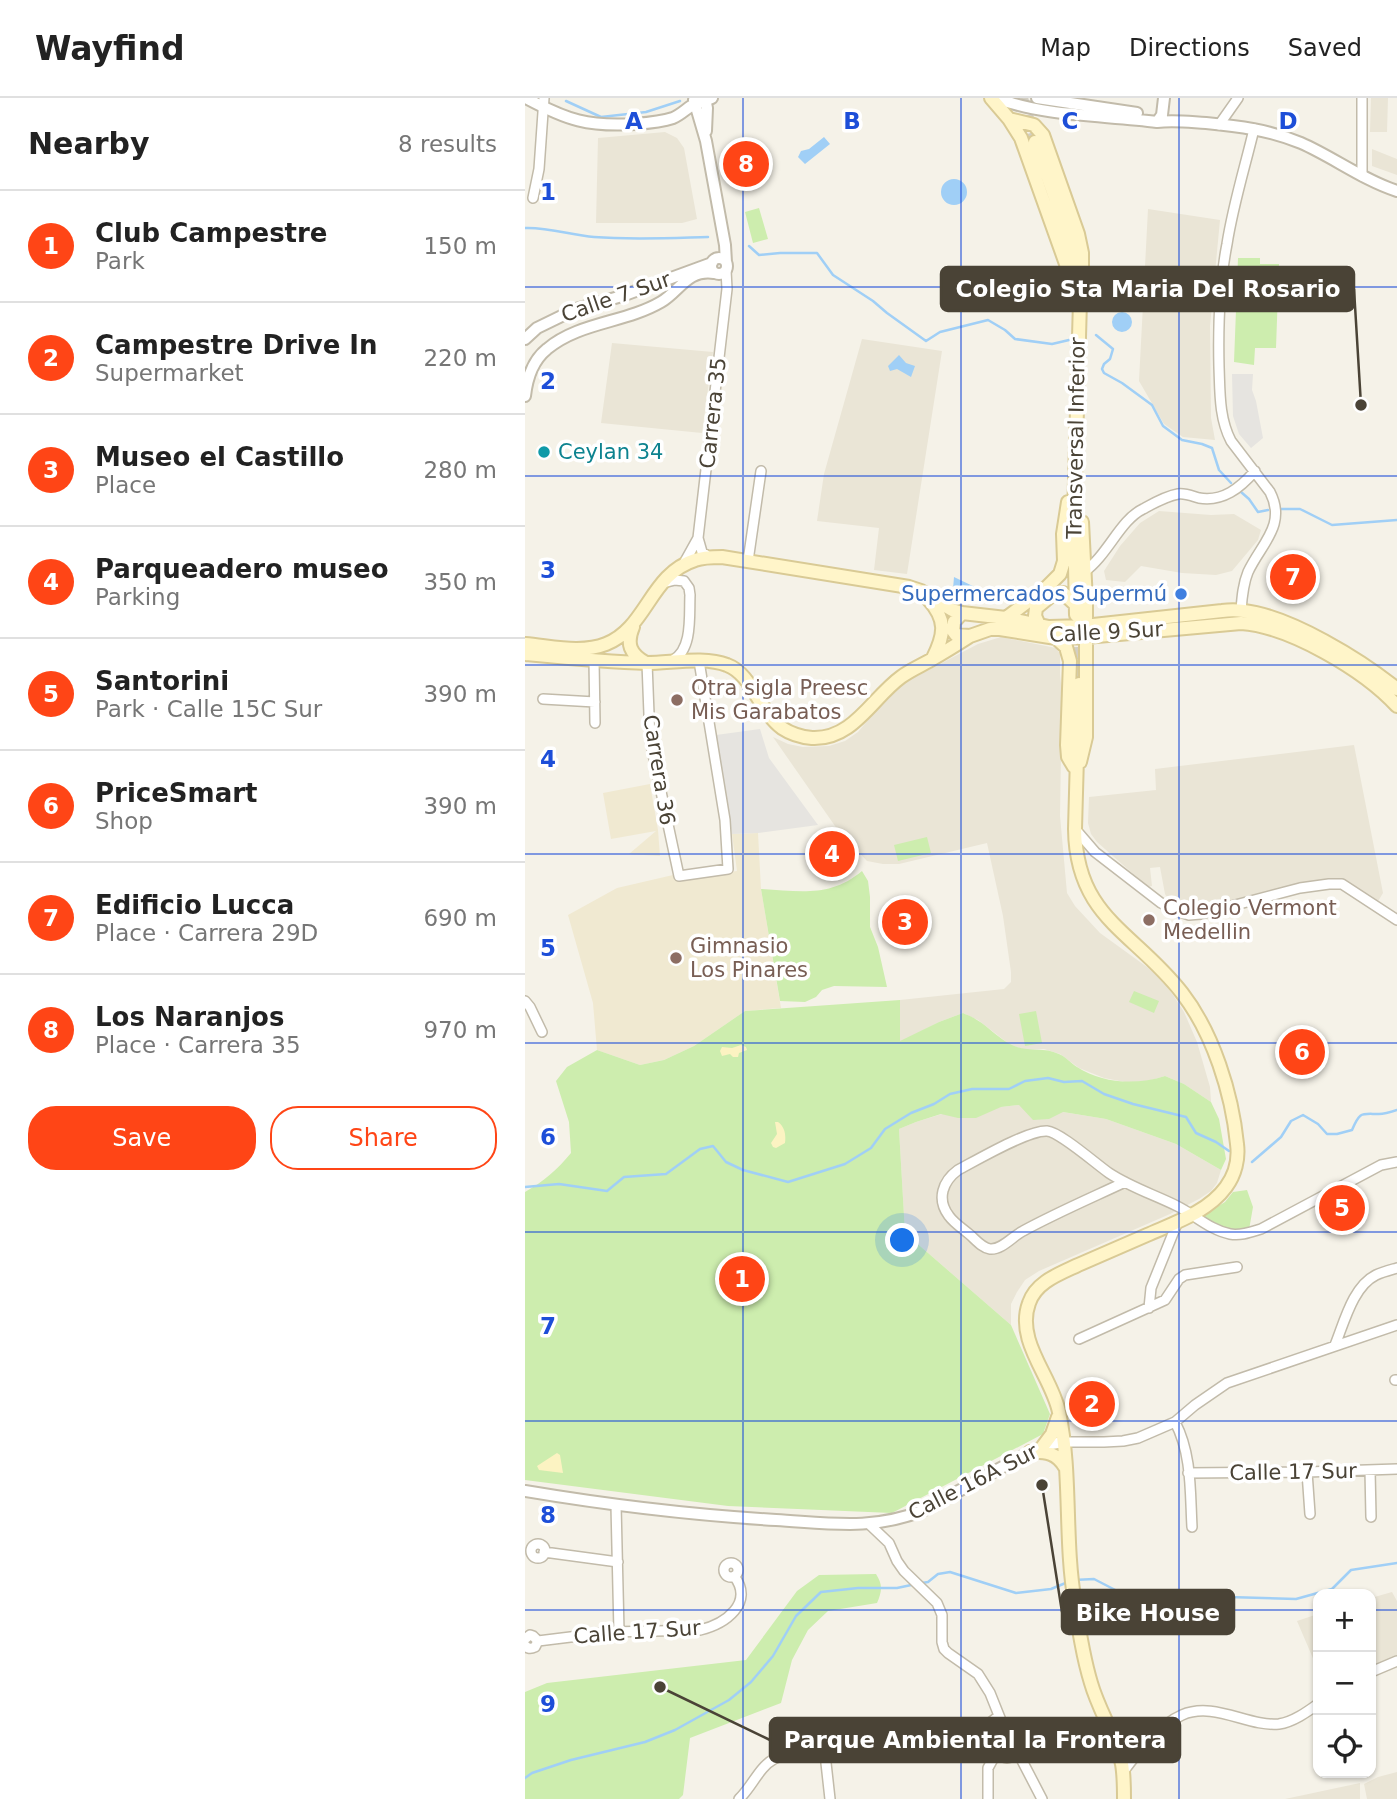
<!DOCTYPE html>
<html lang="en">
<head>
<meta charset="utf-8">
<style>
  body { margin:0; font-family:"DejaVu Sans",sans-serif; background:#f2f2f2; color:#222 }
  .controls { position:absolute; right:21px; bottom:21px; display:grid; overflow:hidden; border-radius:14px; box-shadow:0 2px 5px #0004 }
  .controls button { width:63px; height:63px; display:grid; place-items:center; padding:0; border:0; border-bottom:2px solid #e0e0e0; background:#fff; color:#222; font:35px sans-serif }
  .you { position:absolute; left:378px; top:1143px; width:24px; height:24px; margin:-18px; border:5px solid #fff; border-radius:50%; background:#1a73e8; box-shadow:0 0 0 10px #1a73e833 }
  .badge { display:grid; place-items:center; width:46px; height:46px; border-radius:50%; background:#ff4516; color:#fff; font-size:23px; font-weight:700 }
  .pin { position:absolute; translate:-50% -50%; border:4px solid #fff; box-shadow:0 2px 7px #0006 }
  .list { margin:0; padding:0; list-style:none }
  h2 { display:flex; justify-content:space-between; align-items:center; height:91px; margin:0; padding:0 28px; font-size:30px }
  h2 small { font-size:23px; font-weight:400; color:#767676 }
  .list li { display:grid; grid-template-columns:46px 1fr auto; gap:21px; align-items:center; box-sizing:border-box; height:112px; padding:0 28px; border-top:2px solid #e0e0e0 }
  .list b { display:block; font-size:26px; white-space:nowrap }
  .list p { margin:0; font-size:23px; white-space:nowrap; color:#767676 }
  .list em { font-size:23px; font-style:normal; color:#767676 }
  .actions { display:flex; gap:14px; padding:21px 28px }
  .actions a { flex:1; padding:16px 0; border:2px solid #ff4516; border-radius:28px; text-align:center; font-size:24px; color:#ff4516 }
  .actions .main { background:#ff4516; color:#fff }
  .icon { flex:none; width:38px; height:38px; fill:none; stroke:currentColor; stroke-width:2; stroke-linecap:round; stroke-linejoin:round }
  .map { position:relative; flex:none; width:872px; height:1701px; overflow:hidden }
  header { display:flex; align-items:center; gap:42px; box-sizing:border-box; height:98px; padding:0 35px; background:#fff; border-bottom:2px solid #e0e0e0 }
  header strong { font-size:33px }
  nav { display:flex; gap:38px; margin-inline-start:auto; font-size:24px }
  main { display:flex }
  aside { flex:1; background:#fff }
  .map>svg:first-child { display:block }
  .residential { fill:#eae5d6 }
  .education { fill:#f0e9d1 }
  .green { fill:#cdedae }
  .sand { fill:#fcf3c2 }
  .parking { fill:#e6e4e0 }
  .water { fill:#a0cff6 }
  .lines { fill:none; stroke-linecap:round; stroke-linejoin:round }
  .stream { stroke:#a0cff6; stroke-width:2.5 }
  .secondary-tunnel { stroke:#d3cfc4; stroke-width:12; stroke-dasharray:12 6; stroke-linecap:butt }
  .minor-casing { stroke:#c2bbaa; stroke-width:12 }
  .tertiary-casing { stroke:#c2bbaa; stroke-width:14 }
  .secondary-casing { stroke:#d9ca95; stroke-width:16 }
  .minor { stroke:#fff; stroke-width:9 }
  .tertiary { stroke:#fff; stroke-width:10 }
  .secondary { stroke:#fff5c9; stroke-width:12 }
  .grid { fill:none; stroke:#1d4ed8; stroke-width:2; stroke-opacity:0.55 }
  .culture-dot { fill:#0f9aa8; stroke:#fff; stroke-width:2.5 }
  .shop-dot { fill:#3f7fe0; stroke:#fff; stroke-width:2.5 }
  .education-dot { fill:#8d6e63; stroke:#fff; stroke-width:2.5 }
  .labels { text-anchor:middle; stroke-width:7; stroke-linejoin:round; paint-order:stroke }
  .street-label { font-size:21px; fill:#4a4336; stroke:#fff }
  .culture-label { font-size:21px; fill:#0d838f; stroke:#fff; text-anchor:start }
  .shop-label { font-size:21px; fill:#366cbe; stroke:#fff; text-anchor:end }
  .education-label { font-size:21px; fill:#785e54; stroke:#fff; text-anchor:start }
  .grid-label { font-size:23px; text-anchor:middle; font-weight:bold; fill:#1d4ed8; stroke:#fff; stroke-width:7; stroke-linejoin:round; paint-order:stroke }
  .leader { fill:none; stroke:#4a4336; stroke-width:2.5 }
  .callout-dot { fill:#4a4336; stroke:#fff; stroke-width:2.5 }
  .callout { fill:#4a4336; stroke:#4a4336; stroke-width:2.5 }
  .callout-label { font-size:23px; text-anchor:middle; font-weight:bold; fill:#fff }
</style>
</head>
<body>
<header>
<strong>Wayfind</strong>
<nav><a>Map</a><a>Directions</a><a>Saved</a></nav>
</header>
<main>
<aside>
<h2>Nearby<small>8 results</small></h2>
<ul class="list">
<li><span class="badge">1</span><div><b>Club Campestre</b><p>Park</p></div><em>150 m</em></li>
<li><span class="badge">2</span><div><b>Campestre Drive In</b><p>Supermarket</p></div><em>220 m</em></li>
<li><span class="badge">3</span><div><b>Museo el Castillo</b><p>Place</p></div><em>280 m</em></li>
<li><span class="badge">4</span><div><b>Parqueadero museo</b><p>Parking</p></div><em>350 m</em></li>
<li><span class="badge">5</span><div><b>Santorini</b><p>Park · Calle 15C Sur</p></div><em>390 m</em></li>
<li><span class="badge">6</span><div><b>PriceSmart</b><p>Shop</p></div><em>390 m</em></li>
<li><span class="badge">7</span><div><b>Edificio Lucca</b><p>Place · Carrera 29D</p></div><em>690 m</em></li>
<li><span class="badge">8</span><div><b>Los Naranjos</b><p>Place · Carrera 35</p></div><em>970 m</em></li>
</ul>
<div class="actions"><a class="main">Save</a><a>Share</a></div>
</aside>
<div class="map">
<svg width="872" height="1701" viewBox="0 0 872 1701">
  <rect width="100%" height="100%" fill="#f5f2e8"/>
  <!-- residential -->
  <path class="residential" d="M846,0H863L862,34H845Z
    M140,34L152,40L159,50L172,121L157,125H71L73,40Z
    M847,51L872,61V77L847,68Z
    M623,111L695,122L685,228L686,320L690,342L658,339L639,326L614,283Z
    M337,241L417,253L382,476L349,472L354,430L292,423L299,376Z
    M87,245L188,254L177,335L76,325Z
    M634,413L686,417L709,416L736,432L733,442L707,473L691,477L657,475L616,468L600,484L581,482L579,473L595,448L615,425Z
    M476,539L531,550L535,556V576L537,595L535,718L542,795L550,808L575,835L622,869L638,883L648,897L659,914L672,944L685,989L686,1004L659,986L640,978L623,983L605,985L579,980L554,970L535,956L519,951L500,952L484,946L453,922L438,915L414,924L375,944V902L479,891L486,884V874L478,818L462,745L374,766H358L342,763L310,728L248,639L263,646L278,649L304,648L320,643L333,634L363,598L377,586L453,546Z
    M829,647L858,795L852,805L818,782L795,783L774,786L675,811L659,810L645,804L640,796L635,769L625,770L627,788L623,789L572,744L566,736L563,725L564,699L631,692L630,671Z
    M494,1007L581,1021L651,1046L696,1072L692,1085L686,1093L674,1101L645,1116L514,1173L500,1182L492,1194L486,1206V1227L380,1135L374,1031L391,1024L417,1016Z
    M867,1494L872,1503V1559L846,1569V1500Z
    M793,1516V1572L772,1523Z
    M872,1674V1701H842L839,1686L853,1679Z
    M835,1685V1701H760Z"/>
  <!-- education -->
  <path class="education" d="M125,686L133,732L135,758L104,756L131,733L86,741L78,695Z
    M233,735L236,791L256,910L220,913L169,948L139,962L115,967L72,952L68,905L43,817L92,790L148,777L150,782L212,773L207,736Z"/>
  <!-- green -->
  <path class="green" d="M234,110L243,141L228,145L220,114Z
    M713,160H735V166H754L751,250H730L729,267L709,264Z
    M402,739L406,755L373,763L369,747Z
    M337,773L343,783L345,799V829L353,849L362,889L309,888L297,892L291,899L280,904L255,903L236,791C274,793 305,800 337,773Z
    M609,893L634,903L629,915L604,904Z
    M375,902V943L414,924L438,915C442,917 448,919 452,922C464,929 474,941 487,947C504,955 518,948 534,956C541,959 546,965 552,969C578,986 612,987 640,978L659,986L686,1004L694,1021L697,1038L701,1061L696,1072L651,1046L581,1021L538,1014L524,1021L508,1022L494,1007L476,1009L451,1020H433L416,1016L391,1024L374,1031L380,1135L486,1227L525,1316L518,1336L367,1415L203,1408L0,1382V1094C18,1084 33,1071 46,1055L44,1024L31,983L42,969L72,952L115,967L139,962L169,948L220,913Z
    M511,913L517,945L500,948L494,916Z
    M722,1092L728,1109L724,1132C704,1134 694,1130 677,1118L700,1104L708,1094Z
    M351,1476C358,1487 357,1493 352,1505L303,1513L283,1532L267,1562L256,1605L165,1640L158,1697L154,1701H0V1594L22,1585L221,1562L272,1493L294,1477Z"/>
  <!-- sand -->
  <path class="sand" d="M216,947L221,949L222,952L214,955L213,959H208L205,956L197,958L195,953L197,949L207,950Z
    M250,1024H253C260,1029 261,1037 260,1045L251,1050L248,1049L246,1045L252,1036Z
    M32,1355L35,1357L38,1375L14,1372L12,1368Z"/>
  <!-- parking -->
  <path class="parking" d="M707,276H728L727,292L731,303L738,340L726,350L714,336L708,318Z
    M235,631L244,660L293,727L233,735L207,736L191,637Z
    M308,739L322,762L307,770H303L300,768L293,748Z"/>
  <!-- water -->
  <path class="water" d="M299,39L305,46L280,66L273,59L276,53L284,51Z
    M416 94a13 13 0 1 1 26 0a13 13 0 1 1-26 0Z
    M501 203a10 10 0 1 1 20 0a10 10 0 1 1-20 0Z
    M587 224a10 10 0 1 1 20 0a10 10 0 1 1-20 0Z
    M374,257L381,265L390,268L386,279L372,271L365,273L363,268Z
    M429,479L454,491L451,499L428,491Z"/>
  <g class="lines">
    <!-- stream -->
    <path class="stream" d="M41,3L76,19L121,14L155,3
      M0,130C23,129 46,137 69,139C107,142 146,140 183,139
      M224,148L234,157L255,155H292L308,177L348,203L362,215L401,243L415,234L463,222L480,232L490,241L527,246L544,242
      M571,237L588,251L585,261L579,266L577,271L579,275L597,285L627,307L638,328L657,342L677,346L687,350L694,372L706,385
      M716,394L724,401L733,414L743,412
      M756,411H775L807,427L872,422
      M727,1064L756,1039L766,1023L778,1017L793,1026L802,1036H812L827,1032C835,1013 836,1016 854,1016C860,1016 866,1014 872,1012
      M0,1089L34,1086L82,1093L99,1079L141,1076L175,1051L188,1048L201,1064L218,1072L263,1084L320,1066L346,1050L360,1031L386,1015L409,1006L425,996L447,991H484L500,983L523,980L539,984L557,983L579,996L608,1006L661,1019L671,1035L691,1044L704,1053
      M549,1482L569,1481L598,1496L771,1501L807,1491L826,1472L872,1465
      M397,1485L403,1484L413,1476L425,1474L491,1495L526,1491L543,1484
      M0,1680L7,1675L46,1662L120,1644L150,1632L204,1602L226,1584L248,1558L271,1518L296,1494L333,1490H372L391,1486"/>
    <!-- secondary-tunnel -->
    <path class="secondary-tunnel" d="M497,0L510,44
      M552,531L554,586"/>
    <defs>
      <path id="minor" d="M837,0V78
        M694,27L713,0
        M8,100L14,71L19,0
        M184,459L177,454L173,440L202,191L201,172
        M223,463L236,373
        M158,467L173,440
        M559,474C583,457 595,422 618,411C629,405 641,398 653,396C660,395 667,398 674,400C698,404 715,390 730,373
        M138,485L150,482L159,483L164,490L165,497C164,517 168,551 148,562
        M716,512C717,499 718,486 723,474C736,446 762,427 745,394L706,343C694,320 695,294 694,269C693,228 694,187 702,146C708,107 720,69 729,31
        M69,562L70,625
        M122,565L125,642L154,778L203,771L200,722L174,563
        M18,601L70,604
        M551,732L570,754L636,805L652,813L664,817L676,816L775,790L804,786H817L872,822
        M0,903L5,909L17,934
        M600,1084C566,1100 531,1115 498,1133C488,1138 477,1152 465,1151C457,1150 450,1141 444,1136C437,1130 429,1125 424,1118C411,1101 418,1083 433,1072C452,1062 503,1032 522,1033C535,1034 571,1066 584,1075C605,1089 630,1097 652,1108C670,1117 685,1132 705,1136C716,1138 726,1134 736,1131L856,1067L872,1064
        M624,1210L626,1190L653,1123
        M554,1241L640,1202L654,1181L660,1177L712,1169
        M810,1247C819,1225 828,1188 851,1177C857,1174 865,1172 872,1170
        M870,1282H872
        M650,1324C667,1356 665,1394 667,1429
        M539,1344H579L598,1343L613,1340L650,1324L670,1307L702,1285L872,1227
        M845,1372L846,1419
        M782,1374L785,1416
        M663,1375L782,1374L872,1371
        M91,1407L94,1534
        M344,1426L364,1445L372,1463L379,1473L412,1505L417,1517V1544L419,1551L423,1555L453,1576L465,1595L477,1625L487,1643
        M6 1453a7 7 0 1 1 14 0a7 7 0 1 1-14 0Z
        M19,1454L93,1464
        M199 1472a7 7 0 1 1 14 0a7 7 0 1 1-14 0Z
        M0,1541L5,1537L8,1538L13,1543L10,1549C6,1551 2,1551 0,1547
        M13,1543L86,1534L175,1532C200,1526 230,1505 209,1478
        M846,1574L872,1563
        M473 1651a9 9 0 1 1 18 0a9 9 0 1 1-18 0Z
        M589,1644L610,1647L621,1646
        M491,1651L517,1701
        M300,1656L305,1701
        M598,1674C613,1654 634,1627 657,1617C689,1603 723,1629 754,1626C768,1624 782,1614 793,1606
        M214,1701C227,1689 234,1669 249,1661C264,1653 286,1657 303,1656C350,1653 414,1653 457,1630C463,1627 468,1622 474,1618
        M463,1701V1670L473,1652"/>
      <path id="tertiary" d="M1,0C42,22 63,29 110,26C123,25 136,24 148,20C155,17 160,12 166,8C172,5 180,3 187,0
        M180,0L182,10L181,33
        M472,0C519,19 582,17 632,24C649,22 664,24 681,25C713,28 745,32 776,45C808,59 838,82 872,93
        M512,0L612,15
        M169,2L181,43L200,147L201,164
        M632,24L637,17L639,0
        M186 168a8 8 0 1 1 16 0a8 8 0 1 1-16 0Z
        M0,241L12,230L51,211L97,198L187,165
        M0,298C2,280 7,263 22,251C54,224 100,225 136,204C155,193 162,171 189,175
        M0,1393C83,1407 166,1417 251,1422C304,1425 348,1433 399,1412L505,1354L526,1346L539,1344"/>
      <path id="secondary" d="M466,0L484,21L496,40L546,180
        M484,21L509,27L518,37L553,136L557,155V176
        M510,44C528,95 551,148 555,203L549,419L551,517
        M557,424L561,503V520L559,528
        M403,501C422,522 420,536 408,560
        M437,515L429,524L428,533L431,537L445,538
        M481,520L522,489L535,476L539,463L538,436L543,404
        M514,527L510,518L511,510L528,496L538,495L550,506
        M108,529C101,546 105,556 121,565
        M531,540L541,549L545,563L542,647L543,659L549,669
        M0,546C26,548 56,556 81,546C122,530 125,476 170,462C178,459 188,459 197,459L384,489L396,493L427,512L437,515L481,520L524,529L559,528L697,513C704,512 712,512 719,513C765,518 836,562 872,591
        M0,556C41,560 81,564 122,565C146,565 180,558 202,567C227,576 234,613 257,630C266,636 276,639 287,640C328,642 347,600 376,579C384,573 395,568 404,563C418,555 431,547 445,538L465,531H475L531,540L561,539L716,525C764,528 839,572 872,608
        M554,586L550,731C551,820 610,834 657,895C688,935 707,995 712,1046C714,1061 710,1077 701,1089C683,1114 649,1125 622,1137C599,1147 576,1157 553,1167C534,1176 511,1184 504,1205C490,1243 527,1279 534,1314C547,1377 539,1442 550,1505C554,1532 558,1559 566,1585C574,1613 591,1638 597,1666C599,1677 599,1690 599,1701
        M555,664L561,639V539
        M518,1348L527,1336L533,1319
        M505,1354C521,1353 532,1355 540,1369"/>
    </defs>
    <!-- minor casing -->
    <use href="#minor" class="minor-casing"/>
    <!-- tertiary casing -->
    <use href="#tertiary" class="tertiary-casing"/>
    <!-- secondary casing -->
    <use href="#secondary" class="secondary-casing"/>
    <!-- minor -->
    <use href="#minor" class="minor"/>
    <!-- tertiary -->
    <use href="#tertiary" class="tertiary"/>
    <!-- secondary -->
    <use href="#secondary" class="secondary"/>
  </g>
  <!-- grid -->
  <path class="grid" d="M218,0V1701M436,0V1701M654,0V1701M0,189H872M0,378H872M0,567H872M0,756H872M0,945H872M0,1134H872M0,1323H872M0,1512H793M846,1512H872"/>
  <!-- markers -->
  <circle class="culture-dot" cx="19" cy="354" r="7"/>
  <circle class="shop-dot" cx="656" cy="496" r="7"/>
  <g class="education-dot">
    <circle cx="152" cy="602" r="7"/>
    <circle cx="624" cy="822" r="7"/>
    <circle cx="151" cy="860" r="7"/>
  </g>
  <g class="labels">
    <!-- street labels -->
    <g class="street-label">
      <text transform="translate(91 199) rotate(-19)" y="7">Calle 7 Sur</text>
      <text transform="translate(188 315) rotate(-84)" y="7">Carrera 35</text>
      <text transform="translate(551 340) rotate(-89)" y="7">Transversal Inferior</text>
      <text transform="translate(581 534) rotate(-3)" y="7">Calle 9 Sur</text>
      <text transform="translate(134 672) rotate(81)" y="7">Carrera 36</text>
      <text transform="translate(768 1374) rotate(-1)" y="7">Calle 17 Sur</text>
      <text transform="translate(448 1384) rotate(-27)" y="7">Calle 16A Sur</text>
      <text transform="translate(112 1534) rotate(-4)" y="7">Calle 17 Sur</text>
    </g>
    <!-- culture labels -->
    <g class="culture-label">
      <text x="33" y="361">Ceylan 34</text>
    </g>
    <!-- shop labels -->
    <g class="shop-label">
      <text x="642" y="503">Supermercados Supermú</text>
    </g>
    <!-- education labels -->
    <g class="education-label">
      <text x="166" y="597">Otra sigla Preesc<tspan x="166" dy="24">Mis Garabatos</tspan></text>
      <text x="638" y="817">Colegio Vermont<tspan x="638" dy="24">Medellin</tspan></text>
      <text x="165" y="855">Gimnasio<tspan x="165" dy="24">Los Pinares</tspan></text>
    </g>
  </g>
  <g class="grid-label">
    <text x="109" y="31">A</text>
    <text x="327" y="31">B</text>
    <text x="545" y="31">C</text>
    <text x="763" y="31">D</text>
    <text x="23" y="102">1</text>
    <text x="23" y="291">2</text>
    <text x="23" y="480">3</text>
    <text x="23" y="669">4</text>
    <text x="23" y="858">5</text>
    <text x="23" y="1047">6</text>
    <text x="23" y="1236">7</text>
    <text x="23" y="1425">8</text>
    <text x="23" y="1614">9</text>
  </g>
  <!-- callouts -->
  <path class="leader" d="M836 307L829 191M517 1387L537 1514M135 1589L245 1642"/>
  <g class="callout-dot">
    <circle cx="836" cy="307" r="7"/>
    <circle cx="517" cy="1387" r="7"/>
    <circle cx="135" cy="1589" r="7"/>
  </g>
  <g class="callout">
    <rect x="416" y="169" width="413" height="44" rx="7"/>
    <rect x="537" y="1492" width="172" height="44" rx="7"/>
    <rect x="245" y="1620" width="410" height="44" rx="7"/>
  </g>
  <g class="callout-label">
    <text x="623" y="199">Colegio Sta Maria Del Rosario</text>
    <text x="623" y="1523">Bike House</text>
    <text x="450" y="1650">Parque Ambiental la Frontera</text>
  </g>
</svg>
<div class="controls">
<button>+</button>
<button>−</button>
<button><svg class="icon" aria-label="locate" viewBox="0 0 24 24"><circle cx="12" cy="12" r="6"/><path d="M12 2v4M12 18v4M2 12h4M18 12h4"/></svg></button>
</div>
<div class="you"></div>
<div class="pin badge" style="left:217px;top:1181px">1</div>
<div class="pin badge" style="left:567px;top:1306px">2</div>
<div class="pin badge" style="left:380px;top:824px">3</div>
<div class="pin badge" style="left:307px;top:756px">4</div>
<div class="pin badge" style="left:817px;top:1110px">5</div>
<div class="pin badge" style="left:777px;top:954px">6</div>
<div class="pin badge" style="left:768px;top:479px">7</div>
<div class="pin badge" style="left:221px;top:66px">8</div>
</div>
</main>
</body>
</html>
